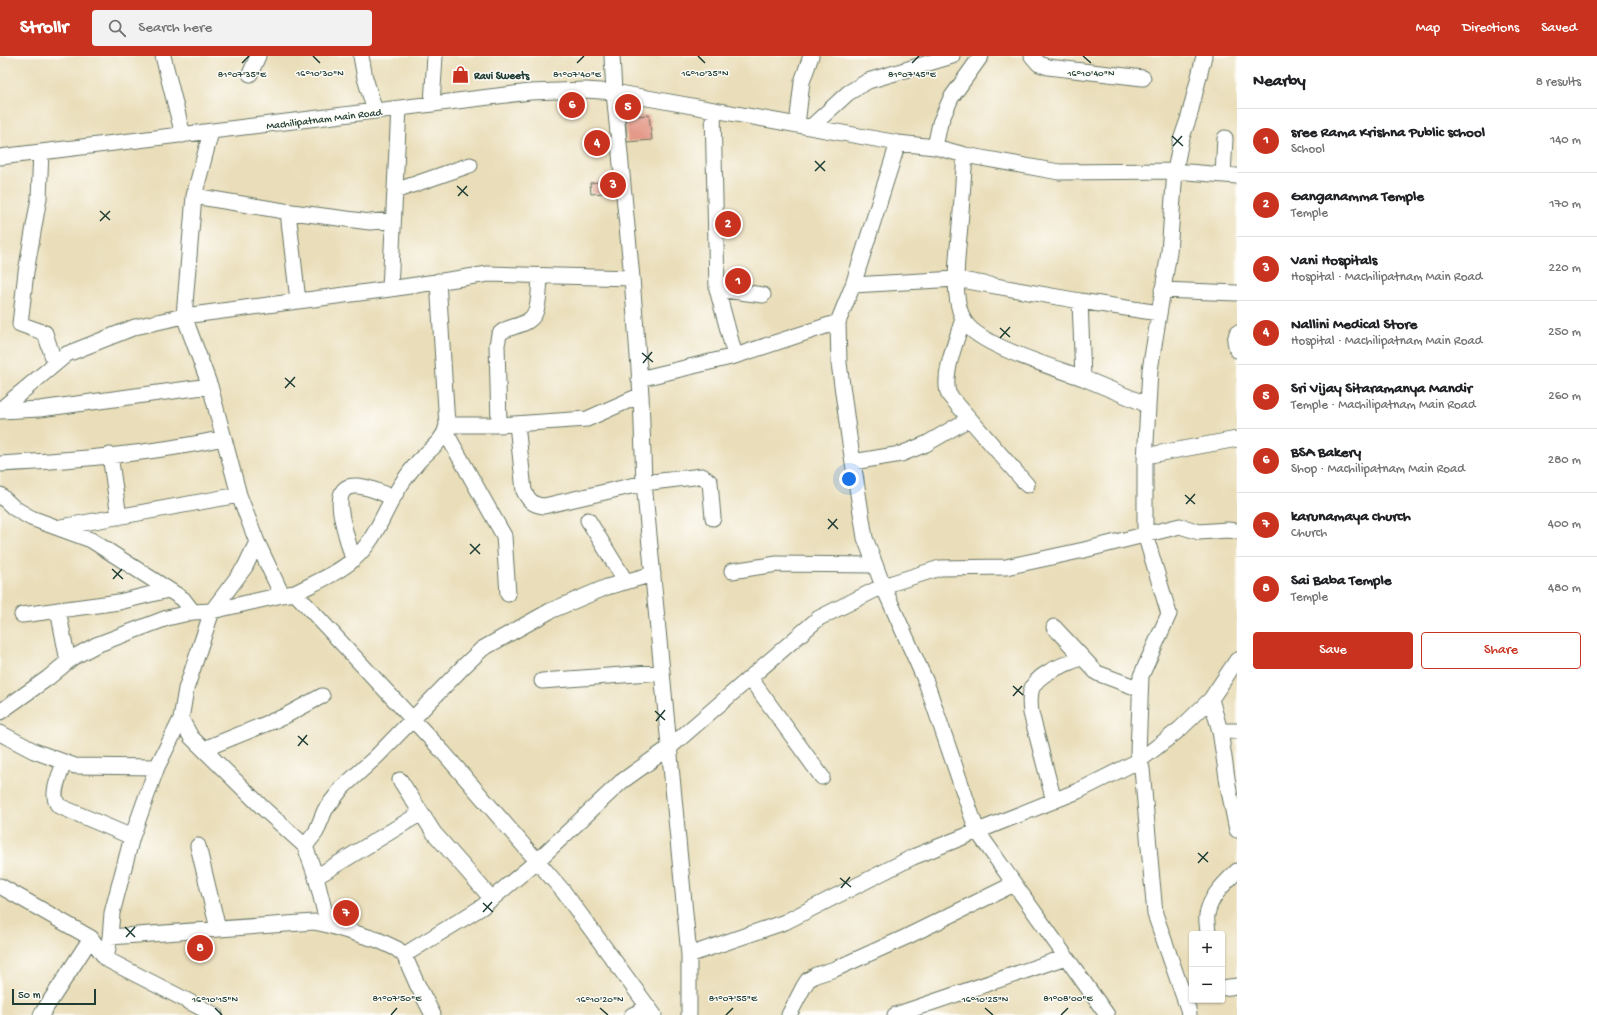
<!DOCTYPE html>
<html lang="en">
<head>
<meta charset="utf-8">
<style>
  body { margin:0; font-family:"Gochi Hand",sans-serif; background:#f2f2f2; color:#202124 }
  .controls { position:absolute; right:12px; bottom:12px; display:grid; overflow:hidden; border-radius:4px; box-shadow:0 1px 3px #0004 }
  .controls button { width:36px; height:36px; display:grid; place-items:center; padding:0; border:0; border-bottom:1px solid #e0e0e0; background:#fff; color:#202124; font:20px sans-serif }
  .scale { position:absolute; left:12px; bottom:10px; width:84px; box-sizing:border-box; padding-left:4px; border:2px solid #1f3d34; border-top:0; font-size:11px; line-height:14px; white-space:nowrap; color:#1f3d34; -webkit-text-stroke:3px #fdfcf7; paint-order:stroke }
  .you { position:absolute; left:849px; top:423px; width:14px; height:14px; margin:-10px; border:3px solid #fff; border-radius:50%; background:#1a73e8; box-shadow:0 0 0 6px #1a73e833 }
  .badge { display:grid; place-items:center; width:26px; height:26px; border-radius:50%; background:#c8321e; color:#fff; font-size:13px; font-weight:700 }
  .pin { position:absolute; translate:-50% -50%; border:2px solid #fff; box-shadow:0 1px 4px #0006 }
  .list { margin:0; padding:0; list-style:none }
  h2 { display:flex; justify-content:space-between; align-items:center; height:52px; margin:0; padding:0 16px; font-size:17px }
  h2 small { font-size:13px; font-weight:400; color:#757577 }
  .list li { display:grid; grid-template-columns:26px 1fr auto; gap:12px; align-items:center; box-sizing:border-box; height:64px; padding:0 16px; border-top:1px solid #e0e0e0 }
  .list b { display:block; font-size:15px; white-space:nowrap }
  .list p { margin:0; font-size:13px; white-space:nowrap; color:#757577 }
  .list em { font-size:13px; font-style:normal; color:#757577 }
  .actions { display:flex; gap:8px; padding:12px 16px }
  .actions a { flex:1; padding:9px 0; border:1px solid #c8321e; border-radius:4px; text-align:center; font-size:14px; color:#c8321e }
  .actions .main { background:#c8321e; color:#fff }
  .icon { flex:none; width:22px; height:22px; fill:none; stroke:currentColor; stroke-width:2; stroke-linecap:round; stroke-linejoin:round }
  .map { position:relative; flex:none; width:1237px; height:959px; overflow:hidden }
  header { display:flex; align-items:center; gap:24px; box-sizing:border-box; height:56px; padding:0 20px; background:#c8321e; color:#fff }
  header strong { font-size:19px }
  nav { display:flex; gap:22px; margin-inline-start:auto; font-size:14px }
  .search { width:280px; height:36px; background:#f2f2f2; display:flex; align-items:center; gap:10px; box-sizing:border-box; padding:0 14px; border-radius:4px; color:#757577; font-size:15px }
  main { display:flex }
  aside { flex:1; background:#fff }
  .map>svg:first-child { display:block }
  .building { fill:#e49a89 }
  .lines { fill:none; stroke-linecap:round; stroke-linejoin:round }
  .minor-casing { stroke:#667563; stroke-width:17 }
  .minor { stroke:#fff; stroke-width:15 }
  .ticks { fill:none; stroke:#1f3d34; stroke-width:1.5 }
  .labels { text-anchor:middle; stroke-width:3; stroke-linejoin:round; paint-order:stroke }
  .poi-label { font-size:11px; font-weight:bold; fill:#1f3d34; stroke:#fdfcf7; text-anchor:start }
  .street-label { font-size:11px; fill:#1f3d34; stroke:#fdfcf7 }
  .ticks-label { font-size:10px; text-anchor:middle; fill:#1f3d34; stroke:#fdfcf7; stroke-width:3; stroke-linejoin:round; paint-order:stroke }
</style>
</head>
<body>
<header>
<strong>Strollr</strong>
<div class="search"><svg class="icon" aria-label="search" viewBox="0 0 24 24"><circle cx="10" cy="10" r="6"/><path d="M15 15l6 6"/></svg>Search here</div>
<nav><a>Map</a><a>Directions</a><a>Saved</a></nav>
</header>
<main>
<div class="map">
<svg width="1237" height="959" viewBox="0 0 1237 959">
  <rect width="100%" height="100%" fill="#fdfcf7"/>
  <filter id="ink" filterUnits="userSpaceOnUse"><feTurbulence type="fractalNoise" baseFrequency=".025" numOctaves="2"/><feDisplacementMap in="SourceGraphic" scale="8" xChannelSelector="R" yChannelSelector="G"/><feConvolveMatrix kernelMatrix="1 2 1 2 8 2 1 2 1" color-interpolation-filters="sRGB"/></filter>
  <filter id="wash" filterUnits="userSpaceOnUse"><feTurbulence type="fractalNoise" baseFrequency=".012" numOctaves="4" result="noise"/><feDisplacementMap in="SourceGraphic" scale="16" xChannelSelector="R" yChannelSelector="G"/><feGaussianBlur stdDeviation="0.9" result="paint"/><feColorMatrix in="noise" values="0 0 0 0 0 0 0 0 0 0 0 0 0 0 0 0 0 1.4 0 .05"/><feComposite in="paint" operator="in"/></filter>
  <g filter="url(#wash)">
    <rect width="100%" height="100%" fill="#eadeba"/>
    <g id="blocks">
      <!-- building -->
      <path class="building" d="M635,55L636,60L649,59L652,84L627,86L625,56Z
        M615,124L616,136L591,138L590,127Z"/>
    </g>
  </g>
  <g filter="url(#ink)">
    <use href="#blocks" fill-opacity="0" stroke="#667563" stroke-width="1"/>
    <g class="lines">
      <defs>
        <path id="minor" d="M163,0L183,79
          M361,0L365,22L375,55
          M612,0L614,36L632,222L641,339L644,427L689,899V959
          M1032,0L1039,8L1048,11L1143,22
          M250,18L258,0
          M432,48L435,0
          M399,52L390,233L488,218L632,222
          M713,54L717,233L763,239
          M797,69L802,26L811,0
          M811,71L848,37L868,25L952,0
          M211,76L194,140L184,260L390,233
          M935,91L940,67L951,42L981,0
          M41,96L39,142L26,216L20,268L45,277L55,308
          M965,99C963,123 962,146 960,169C958,196 949,248 968,270C986,291 1055,312 1083,322L1080,245
          M0,101L530,36L586,34L614,36L898,87L935,91L965,99L1059,116L1175,115L1237,120
          M1223,119L1225,82
          M395,135L470,109
          M194,140L284,155L370,166L393,164
          M288,156L298,245
          M438,225L447,369H499L587,363L641,339
          M853,229L956,223L1080,245L1159,257
          M717,233L735,300
          M1162,234L1237,237
          M963,263C957,283 941,321 949,339L1027,429
          M1237,277L1235,285L1237,294
          M1083,322L1148,349
          M639,323L735,300L838,266
          M0,354L67,298L135,271L184,260L210,330L239,439L257,486L282,539L295,537
          M0,355L40,353L210,330
          M517,368L524,435C529,445 533,449 544,450L644,427L702,420L710,426L713,462
          M447,369C444,386 428,394 417,407C408,418 400,429 393,442C380,465 374,485 354,503C337,518 314,527 295,537L443,696L563,835L654,959
          M499,369L497,288C498,286 498,282 499,279C505,269 528,272 535,257C540,246 539,231 540,220
          M446,377L504,480L508,538
          M110,399L119,461
          M1145,400L1237,383
          M853,406L901,398L926,388L969,363
          M0,408C75,404 151,398 224,382
          M0,439L14,452L31,462L91,484L183,543L193,556
          M588,464L626,526
          M61,471L239,439
          M257,486L245,511L212,555L282,539
          M353,504C341,458 318,406 393,442
          M732,515L777,508L875,509
          M58,554L68,605
          M22,559L119,546L168,534
          M1054,571L1097,617L1140,633
          M750,622L822,721
          M542,625L662,616
          M1211,643L1220,675L1229,735L1237,774
          M0,656L48,622L72,602L96,589L167,562L193,556L212,555L186,633L181,663L191,681L264,753L305,790L316,776L325,754L342,732L377,700L463,611L482,593L550,555L607,531L653,518
          M1220,675H1237
          M0,677L34,695L75,710L157,711
          M204,693L283,661L322,640
          M64,707C60,719 49,740 59,750L132,781
          M400,724L434,777L492,843
          M1054,745L1031,657C1030,649 1029,640 1032,632C1040,615 1066,609 1082,601
          M198,790L218,873
          M305,790L316,821L328,869L378,884L397,893L404,899L417,928L433,959
          M316,821L421,757
          M0,830L91,882L106,903L215,959
          M1208,878C1208,872 1206,865 1207,859C1210,840 1225,827 1237,815
          M110,881L112,857L132,781L157,711L181,663
          M404,899L482,851L537,805L621,726L670,691L819,562L883,530L865,482L849,381L839,307L838,266L853,229L898,87
          M689,899L785,866L913,801L1078,735L1140,704L1180,673L1211,643L1237,604
          M106,903L110,881L314,866L328,869
          M1222,932L1237,930
          M41,959L91,882
          M632,959L648,952
          M789,959L804,930L808,924L816,919L835,913L906,881L1014,828
          M895,959L1066,901
          M1107,959L977,775L926,626L883,530L940,512L1006,511L1084,494L1180,470L1199,476L1227,474L1237,475
          M1189,959L1188,953L1155,858L1142,713L1138,696L1141,620L1169,558L1145,478V405L1150,314L1169,196L1175,115L1181,84L1189,61L1204,0"/>
      </defs>
      <!-- minor casing -->
      <use href="#minor" class="minor-casing"/>
      <!-- minor -->
      <use href="#minor" class="minor"/>
    </g>
  </g>
  <!-- ticks -->
  <path class="ticks" d="M313,0L320,7M698,0L705,7M1083,0L1091,7M242,7L249,0M577,7L584,0M912,7L919,0M1172,80L1183,90M1173,90L1182,80M815,105L825,115M815,115L825,105M457,130L468,140M458,140L467,130M100,155L110,164M100,165L110,155M1000,272L1010,281M1000,282L1010,271M642,297L653,306M643,307L652,296M285,322L295,331M285,332L295,321M1185,439L1195,448M1186,448L1195,438M828,463L838,473M828,473L837,463M470,488L480,498M470,498L480,488M112,513L123,523M113,523L122,513M1013,630L1023,639M1013,640L1022,630M655,655L665,664M656,665L665,654M298,680L308,689M298,690L307,679M1198,797L1208,806M1198,807L1208,796M840,822L851,831M841,832L850,821M483,847L493,856M483,856L492,846M125,871L135,881M126,881L135,871M215,952L222,959M600,952L608,959M985,952L993,959M391,959L397,952M726,959L733,952M1061,959L1068,952"/>
  <!-- icons -->
  <defs>
    <symbol id="shop-bare" viewBox="-9 -9 18 18"><path d="M-5-2.5h2.3a2.7 3.5 0 0 1 5.4 0H5L5.5 6h-11ZM-1.5-2.5h3a1.5 2.3 0 0 0-3 0Z" fill="#c8321e" stroke="#fdfcf7" stroke-width="2.5" paint-order="stroke"/></symbol>
  </defs>
  <g fill-rule="evenodd">
    <use href="#shop-bare" x="448" y="6" width="25" height="25"/>
  </g>
  <g class="labels">
    <!-- poi labels -->
    <g class="poi-label">
      <text x="474" y="23">Ravi Sweets</text>
    </g>
    <!-- street labels -->
    <g class="street-label">
      <text transform="translate(324 62) rotate(-7)" y="4">Machilipatnam Main Road</text>
    </g>
  </g>
  <g class="ticks-label">
    <text x="1091" y="20">16°10'40"N</text>
    <text x="320" y="20">16°10'30"N</text>
    <text x="705" y="20">16°10'35"N</text>
    <text x="242" y="21">81°07'35"E</text>
    <text x="577" y="21">81°07'40"E</text>
    <text x="912" y="21">81°07'45"E</text>
    <text x="397" y="945">81°07'50"E</text>
    <text x="733" y="945">81°07'55"E</text>
    <text x="1068" y="945">81°08'00"E</text>
    <text x="215" y="946">16°10'15"N</text>
    <text x="600" y="946">16°10'20"N</text>
    <text x="985" y="946">16°10'25"N</text>
  </g>
</svg>
<div class="controls">
<button>+</button>
<button>−</button>
</div>
<div class="scale">50 m</div>
<div class="you"></div>
<div class="pin badge" style="left:738px;top:225px">1</div>
<div class="pin badge" style="left:728px;top:168px">2</div>
<div class="pin badge" style="left:613px;top:129px">3</div>
<div class="pin badge" style="left:597px;top:87px">4</div>
<div class="pin badge" style="left:628px;top:51px">5</div>
<div class="pin badge" style="left:572px;top:49px">6</div>
<div class="pin badge" style="left:346px;top:857px">7</div>
<div class="pin badge" style="left:200px;top:892px">8</div>
</div>
<aside>
<h2>Nearby<small>8 results</small></h2>
<ul class="list">
<li><span class="badge">1</span><div><b>sree Rama Krishna Public school</b><p>School</p></div><em>140 m</em></li>
<li><span class="badge">2</span><div><b>Ganganamma Temple</b><p>Temple</p></div><em>170 m</em></li>
<li><span class="badge">3</span><div><b>Vani Hospitals</b><p>Hospital · Machilipatnam Main Road</p></div><em>220 m</em></li>
<li><span class="badge">4</span><div><b>Nallini Medical Store</b><p>Hospital · Machilipatnam Main Road</p></div><em>250 m</em></li>
<li><span class="badge">5</span><div><b>Sri Vijay Sitaramanya Mandir</b><p>Temple · Machilipatnam Main Road</p></div><em>260 m</em></li>
<li><span class="badge">6</span><div><b>BSA Bakery</b><p>Shop · Machilipatnam Main Road</p></div><em>280 m</em></li>
<li><span class="badge">7</span><div><b>karunamaya church</b><p>Church</p></div><em>400 m</em></li>
<li><span class="badge">8</span><div><b>Sai Baba Temple</b><p>Temple</p></div><em>480 m</em></li>
</ul>
<div class="actions"><a class="main">Save</a><a>Share</a></div>
</aside>
</main>
</body>
</html>
